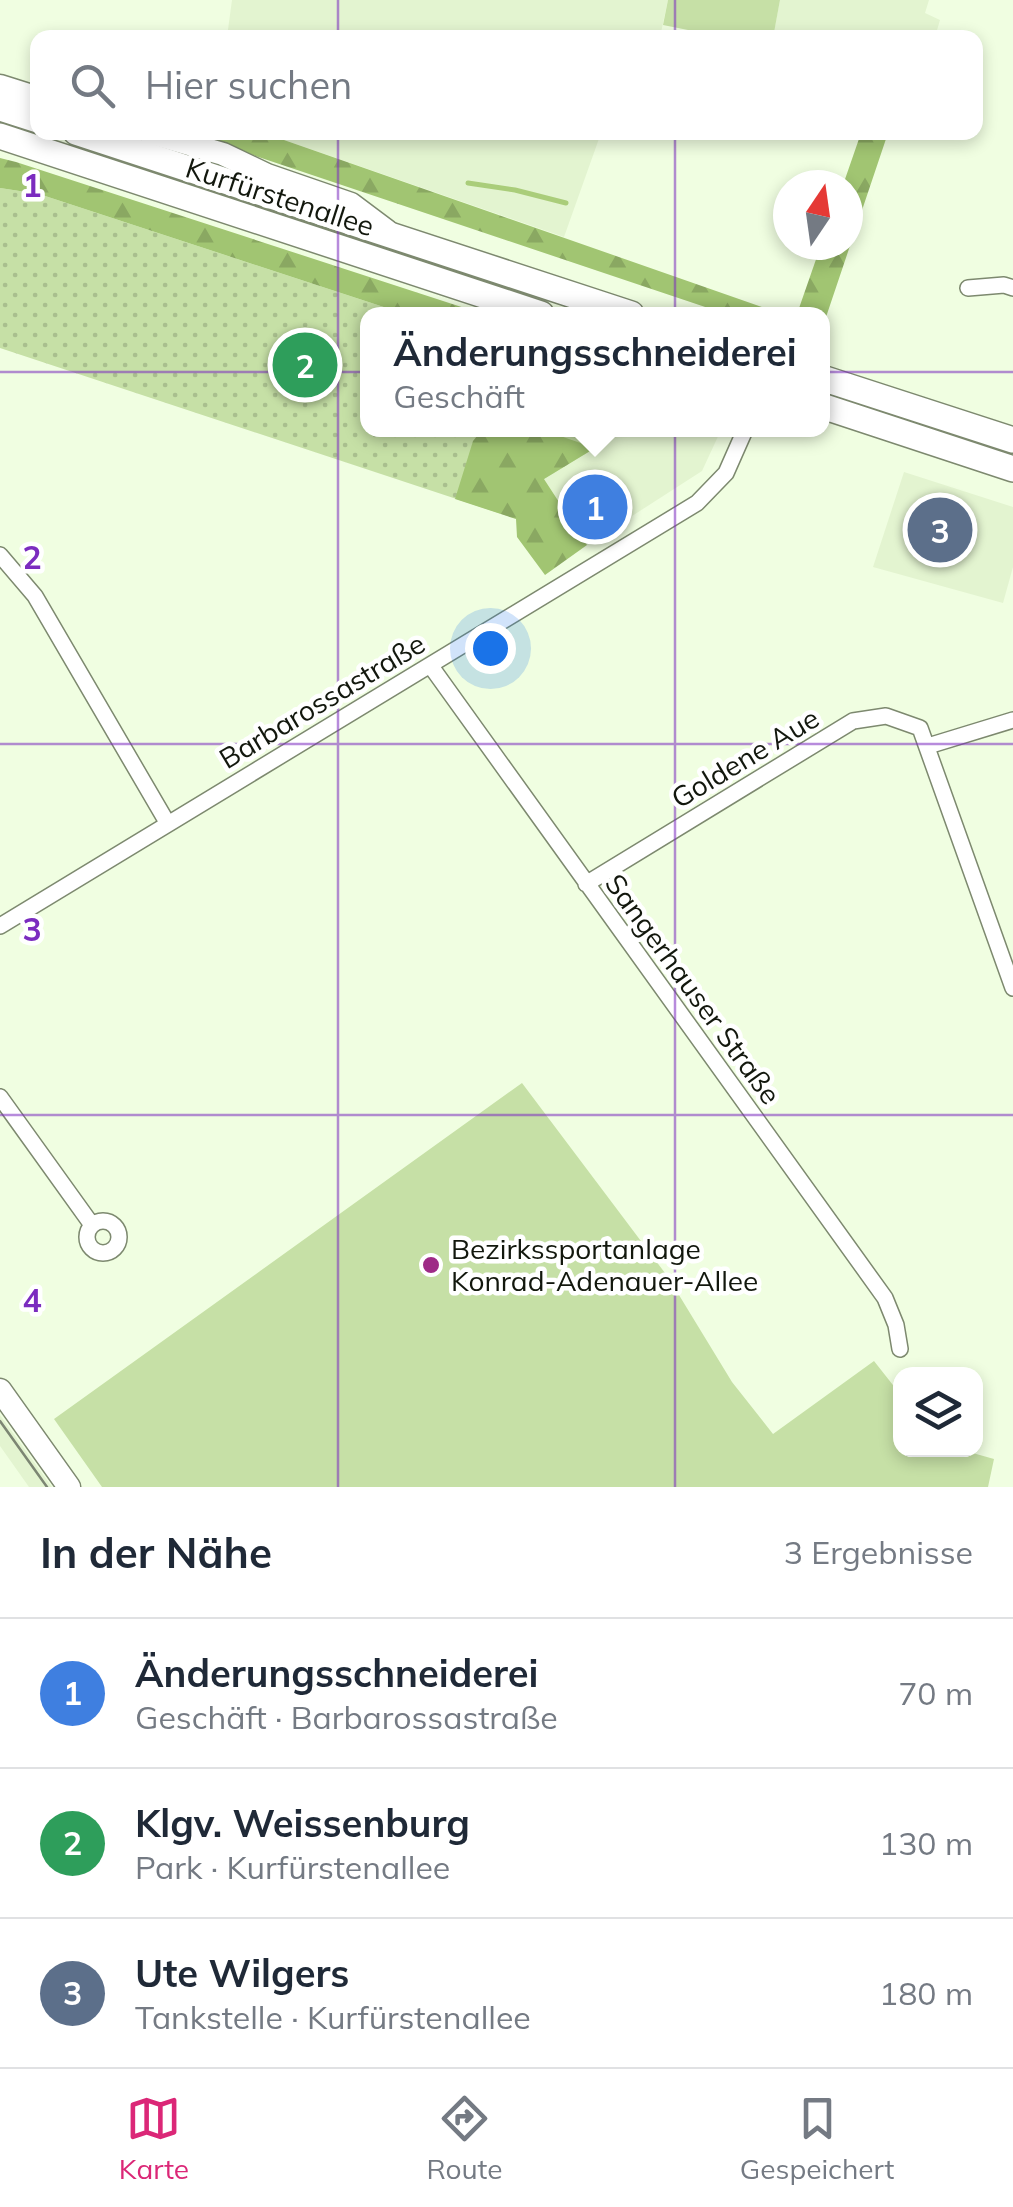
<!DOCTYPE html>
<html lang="de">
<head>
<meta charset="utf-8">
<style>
  body { margin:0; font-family:Mulish,sans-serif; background:#f6f6f7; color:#1f2937 }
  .controls { position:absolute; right:30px; bottom:30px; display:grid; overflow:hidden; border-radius:20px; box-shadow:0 5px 15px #0003 }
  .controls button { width:90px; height:90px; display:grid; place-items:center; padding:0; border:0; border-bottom:2px solid #e0e1e3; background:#fff; color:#1f2937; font:50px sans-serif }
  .compass { position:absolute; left:773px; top:170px; width:90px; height:90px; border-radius:50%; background:#fff; box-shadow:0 5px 15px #0003; rotate:13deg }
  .you { position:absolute; left:490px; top:648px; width:35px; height:35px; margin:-25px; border:8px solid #fff; border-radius:50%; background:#1a73e8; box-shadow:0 0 0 15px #1a73e833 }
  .badge { display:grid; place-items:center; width:65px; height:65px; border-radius:50%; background:#db2777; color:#fff; font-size:32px; font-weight:700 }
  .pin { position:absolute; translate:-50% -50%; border:5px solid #fff; box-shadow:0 2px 10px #0006 }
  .popup { position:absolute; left:360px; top:307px; width:470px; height:130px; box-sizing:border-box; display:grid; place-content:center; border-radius:20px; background:#fff; filter:drop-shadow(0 2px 8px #0005); font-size:32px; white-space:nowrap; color:#747a83 }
  .popup b { font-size:38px; color:#1f2937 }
  .popup::after { content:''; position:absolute; left:50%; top:100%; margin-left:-20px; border:20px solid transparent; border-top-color:#fff }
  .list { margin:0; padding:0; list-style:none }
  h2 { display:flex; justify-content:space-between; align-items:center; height:130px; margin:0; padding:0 40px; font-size:42px }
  h2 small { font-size:32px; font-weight:400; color:#747a83 }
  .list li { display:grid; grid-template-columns:65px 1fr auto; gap:30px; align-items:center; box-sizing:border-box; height:150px; padding:0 40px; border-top:2px solid #e0e1e3 }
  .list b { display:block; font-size:38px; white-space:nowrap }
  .list p { margin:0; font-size:32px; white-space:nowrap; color:#747a83 }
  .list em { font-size:32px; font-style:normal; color:#747a83 }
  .icon { flex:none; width:55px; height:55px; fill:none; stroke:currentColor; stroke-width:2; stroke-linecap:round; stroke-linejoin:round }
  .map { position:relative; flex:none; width:1013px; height:1487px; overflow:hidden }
  .search { position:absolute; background:#fff; box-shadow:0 5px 15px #0003; left:30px; right:30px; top:30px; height:110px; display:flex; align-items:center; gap:25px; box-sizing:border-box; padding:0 35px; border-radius:20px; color:#747a83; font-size:38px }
  .sheet { height:580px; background:#fff }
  nav { display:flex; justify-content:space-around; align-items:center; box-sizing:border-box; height:140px; border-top:2px solid #e0e1e3; background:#fff; font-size:28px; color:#747a83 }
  nav a { display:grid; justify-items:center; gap:5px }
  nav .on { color:#db2777 }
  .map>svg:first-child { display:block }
  .built { fill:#e3f4d0 }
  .grass { fill:url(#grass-dots) }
  .forest { fill:url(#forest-firs) }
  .park { fill:#c6e0a6 }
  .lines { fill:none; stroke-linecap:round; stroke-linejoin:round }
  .stream { stroke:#aacd7a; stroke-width:5 }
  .street-casing { stroke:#7d896f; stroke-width:18 }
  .secondary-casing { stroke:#7d896f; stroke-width:25 }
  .primary-casing { stroke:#7d896f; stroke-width:28 }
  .street { stroke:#fff; stroke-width:15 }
  .secondary { stroke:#fff; stroke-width:22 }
  .primary { stroke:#fff; stroke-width:25 }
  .tram { stroke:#7c8673; stroke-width:2.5 }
  .grid { fill:none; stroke:#7b2cbf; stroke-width:2.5; stroke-opacity:0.55 }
  .poi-dot { fill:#9e2a86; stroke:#fff; stroke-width:4 }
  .labels { text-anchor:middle; stroke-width:9; stroke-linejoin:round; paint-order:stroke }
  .street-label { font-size:28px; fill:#12170d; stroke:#fff }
  .poi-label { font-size:28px; fill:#12170d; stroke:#fff; text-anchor:start }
  .grid-label { font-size:32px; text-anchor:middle; font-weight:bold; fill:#7b2cbf; stroke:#fff; stroke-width:9; stroke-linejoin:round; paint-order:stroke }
</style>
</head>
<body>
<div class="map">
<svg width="1013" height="1487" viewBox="0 0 1013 1487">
  <defs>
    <pattern id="grass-dots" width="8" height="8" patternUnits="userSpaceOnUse" patternTransform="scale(2.5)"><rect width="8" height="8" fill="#c6e0a6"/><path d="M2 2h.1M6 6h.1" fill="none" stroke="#a9bf8e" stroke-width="1.8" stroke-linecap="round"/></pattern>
    <pattern id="forest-firs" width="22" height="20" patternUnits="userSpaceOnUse" patternTransform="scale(2.5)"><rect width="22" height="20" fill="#a1c572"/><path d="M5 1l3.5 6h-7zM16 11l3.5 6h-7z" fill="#8aa862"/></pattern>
  </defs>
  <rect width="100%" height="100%" fill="#f0fee1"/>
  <!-- built -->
  <path class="built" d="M232,0H668L660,37H227Z
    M780,0H929L925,13L940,20L935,37H773Z
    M264,133H601L564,237Z
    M623,430H721L702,471L587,545L544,479Z
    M904,472L1013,507V567L1003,603L873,567Z
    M0,1415L52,1487H29L0,1446Z"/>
  <!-- grass -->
  <path class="grass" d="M0,188L39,194L405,314H368V430H599L595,448L544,479L517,519L0,348Z"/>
  <!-- forest -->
  <path class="forest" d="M210,133H264L782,314H726L208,140Z
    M861,133H888L823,326L822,314H797L821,245H848V185H843Z
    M0,158L16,162L483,314H405L39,194L0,188Z
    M482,430H543L595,448L544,479L587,545L545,575L517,537L516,519L455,499L473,441Z"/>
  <!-- park -->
  <path class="park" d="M668,0H780L773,38L723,37L663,25Z
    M522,1083L668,1277L732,1382L773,1434L874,1361L900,1394V1450H962L994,1459L988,1487H102L54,1419Z"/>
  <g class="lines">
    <!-- stream -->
    <path class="stream" d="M468,183L515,190L566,203"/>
    <defs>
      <path id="street" d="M968,288L1004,285L1013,288
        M0,555L35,596L168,824
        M430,665L885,1298L896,1325L900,1349
        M928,746L1013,720
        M586,884L853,721L886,716L920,728L1013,988
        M0,926L697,503L726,473L745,430
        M0,1097L92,1225
        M87 1237a16 16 0 1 1 32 0a16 16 0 1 1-32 0Z"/>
      <path id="secondary" d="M0,86L38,98
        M148,132L223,154L267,175L351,204L387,231
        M0,1390L69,1487"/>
      <path id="primary" d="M0,108L38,120
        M76,132L631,314
        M0,136L541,314
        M822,378L1013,440
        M822,406L1013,469"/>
    </defs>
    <!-- street casing -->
    <use href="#street" class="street-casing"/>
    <!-- secondary casing -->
    <use href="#secondary" class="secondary-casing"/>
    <!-- primary casing -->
    <use href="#primary" class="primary-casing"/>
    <!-- street -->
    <use href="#street" class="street"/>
    <!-- secondary -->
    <use href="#secondary" class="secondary"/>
    <!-- primary -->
    <use href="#primary" class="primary"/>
    <!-- tram -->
    <path class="tram" d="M0,1421L47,1487"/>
  </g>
  <!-- grid -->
  <path class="grid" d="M338,0V38M675,0V38M338,132V1487M675,132V1487M0,372H1013M0,744H1013M0,1115H1013"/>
  <!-- markers -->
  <circle class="poi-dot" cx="431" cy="1265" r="10"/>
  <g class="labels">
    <!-- street labels -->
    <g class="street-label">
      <text transform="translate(280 197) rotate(18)" y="10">Kurfürstenallee</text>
      <text transform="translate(322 701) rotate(-31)" y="10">Barbarossastraße</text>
      <text transform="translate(745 758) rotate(-31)" y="10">Goldene Aue</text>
      <text transform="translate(693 989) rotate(54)" y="10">Sangerhauser Straße</text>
    </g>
    <!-- poi labels -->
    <g class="poi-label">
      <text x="451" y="1259">Bezirkssportanlage<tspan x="451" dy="32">Konrad-Adenauer-Allee</tspan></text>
    </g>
  </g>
  <g class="grid-label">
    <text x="32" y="197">1</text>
    <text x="32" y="569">2</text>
    <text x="32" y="941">3</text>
    <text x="32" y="1312">4</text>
  </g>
</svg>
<div class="controls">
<button><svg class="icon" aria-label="layers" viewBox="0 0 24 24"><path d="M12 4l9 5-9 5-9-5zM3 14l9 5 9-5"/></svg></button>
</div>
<svg class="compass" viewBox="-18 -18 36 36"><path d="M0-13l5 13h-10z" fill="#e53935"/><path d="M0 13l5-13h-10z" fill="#747a83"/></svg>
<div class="you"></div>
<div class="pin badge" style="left:595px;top:507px;background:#3f7fe0">1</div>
<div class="popup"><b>Änderungsschneiderei</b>Geschäft</div>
<div class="pin badge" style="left:305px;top:365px;background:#2e9e5b">2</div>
<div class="pin badge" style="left:940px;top:530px;background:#5c6f8a">3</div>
<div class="search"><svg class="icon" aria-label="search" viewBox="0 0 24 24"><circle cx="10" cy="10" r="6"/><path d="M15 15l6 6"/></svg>Hier suchen</div>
</div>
<section class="sheet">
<h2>In der Nähe<small>3 Ergebnisse</small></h2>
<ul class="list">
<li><span class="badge" style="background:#3f7fe0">1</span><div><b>Änderungsschneiderei</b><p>Geschäft · Barbarossastraße</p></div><em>70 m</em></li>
<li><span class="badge" style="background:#2e9e5b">2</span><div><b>Klgv. Weissenburg</b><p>Park · Kurfürstenallee</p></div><em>130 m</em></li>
<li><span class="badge" style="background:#5c6f8a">3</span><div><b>Ute Wilgers</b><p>Tankstelle · Kurfürstenallee</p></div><em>180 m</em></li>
</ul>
</section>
<nav>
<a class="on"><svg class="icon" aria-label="map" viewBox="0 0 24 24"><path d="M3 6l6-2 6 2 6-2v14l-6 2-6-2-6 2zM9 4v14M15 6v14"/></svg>Karte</a>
<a><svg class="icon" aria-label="directions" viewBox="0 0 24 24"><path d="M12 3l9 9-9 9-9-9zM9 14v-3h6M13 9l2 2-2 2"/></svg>Route</a>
<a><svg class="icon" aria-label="saved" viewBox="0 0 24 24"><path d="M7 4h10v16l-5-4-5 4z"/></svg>Gespeichert</a>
</nav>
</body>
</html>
